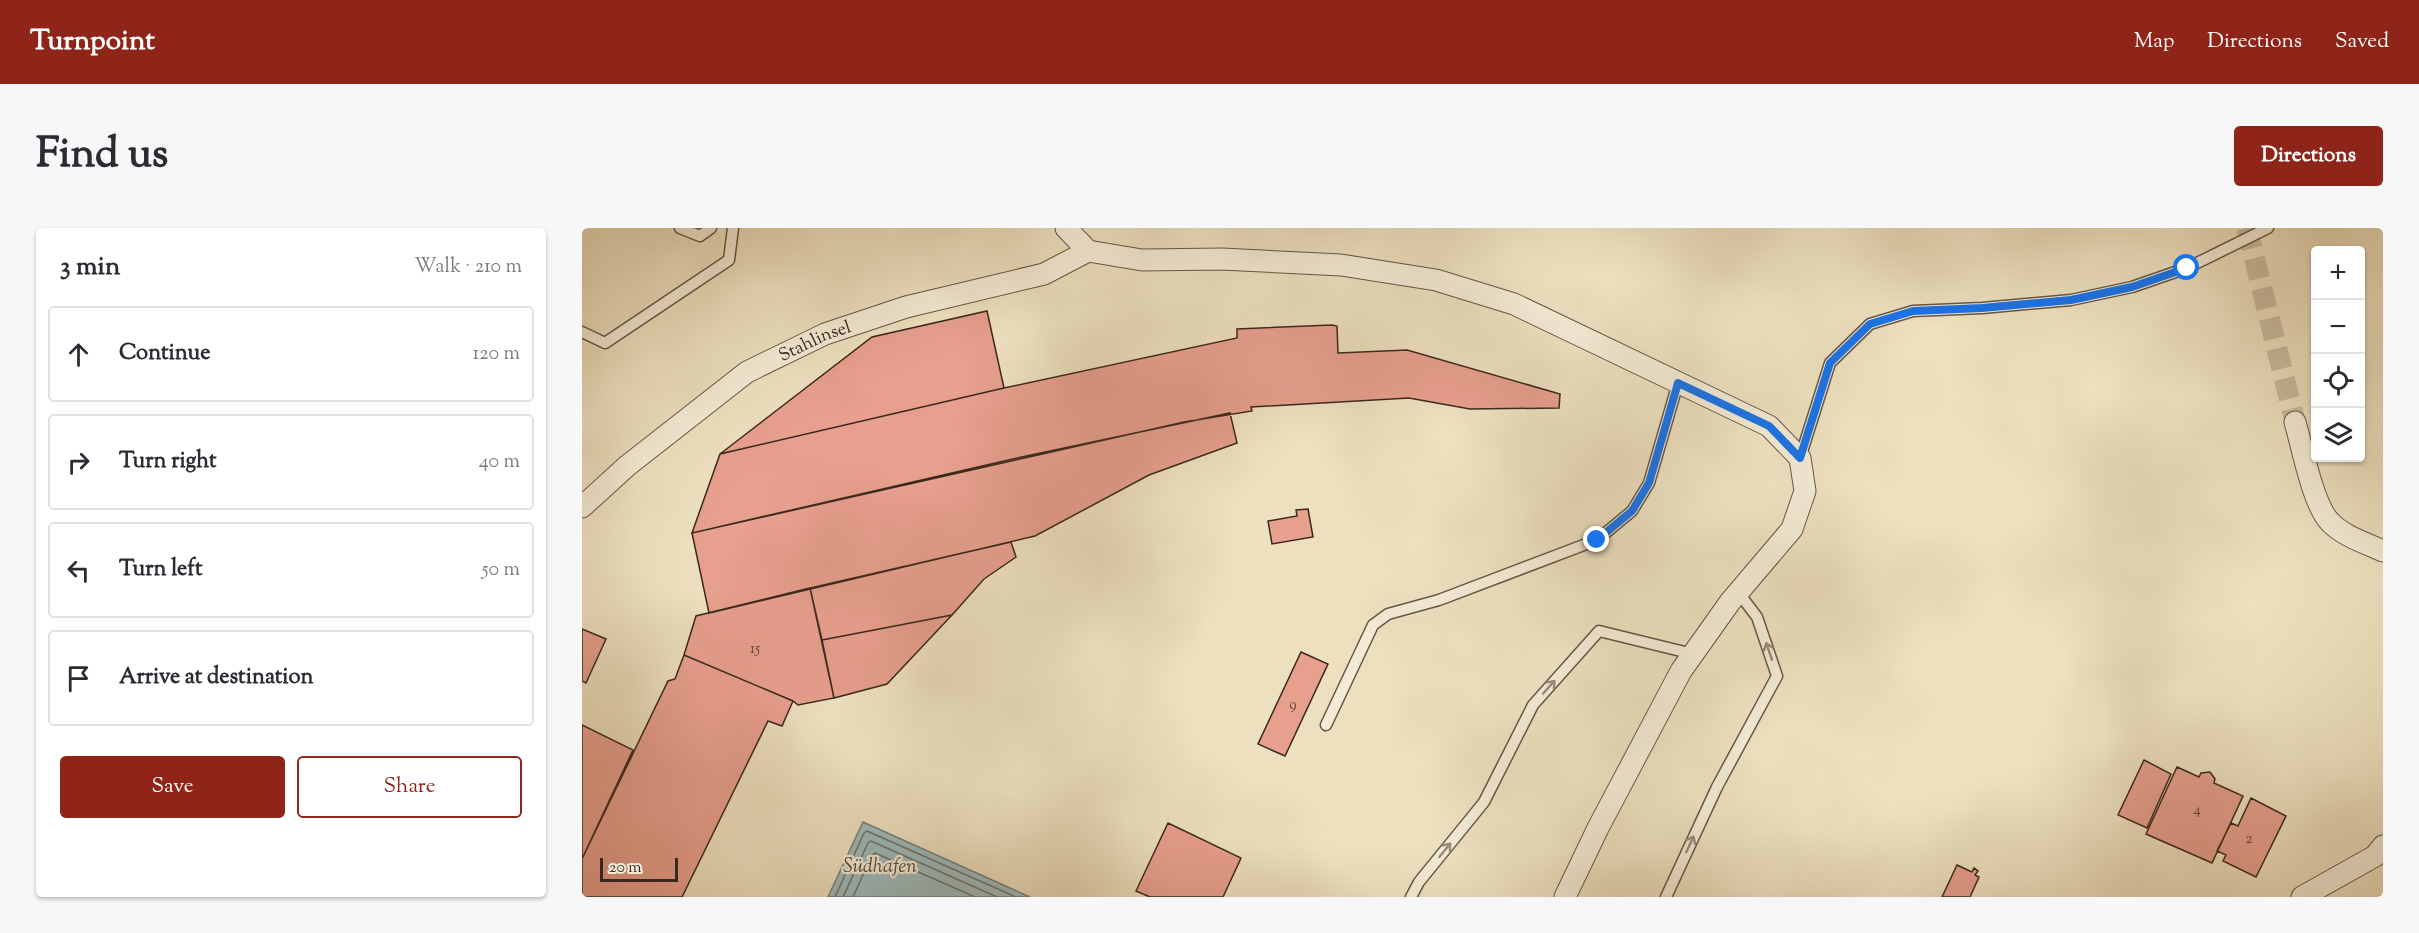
<!DOCTYPE html>
<html lang="en">
<head>
<meta charset="utf-8">
<style>
  body { margin:0; font-family:"Sorts Mill Goudy",serif; background:#f7f7f7; color:#2b2b33 }
  .controls { position:absolute; right:18px; top:18px; display:grid; overflow:hidden; border-radius:6px; box-shadow:0 2px 4px #0004 }
  .controls button { width:54px; height:54px; display:grid; place-items:center; padding:0; border:0; border-bottom:2px solid #e1e1e2; background:#fff; color:#2b2b33; font:30px sans-serif }
  .scale { position:absolute; left:18px; bottom:15px; width:78px; box-sizing:border-box; padding-left:6px; border:3px solid #3a281e; border-top:0; font-size:16px; line-height:21px; white-space:nowrap; color:#3a281e; -webkit-text-stroke:4px #f3ebd5; paint-order:stroke }
  .stop { position:absolute; width:18px; height:18px; margin:-14px; border:4px solid #1a73e8; border-radius:50%; background:#fff }
  .stop.end { background:#1a73e8; border-color:#fff; box-shadow:0 2px 6px #0008 }
  .list { margin:0; padding:0; list-style:none }
  h2 { display:flex; justify-content:space-between; align-items:center; height:78px; margin:0; padding:0 24px; font-size:26px }
  h2 small { font-size:20px; font-weight:400; color:#7c7c81 }
  .list li { display:grid; grid-template-columns:39px 1fr auto; gap:18px; align-items:center; box-sizing:border-box; height:96px; margin:0 12px 12px; padding:0 12px; border:2px solid #e1e1e2; border-radius:6px }
  .list b { display:block; font-size:22px; white-space:nowrap }
  .list em { font-size:20px; font-style:normal; color:#7c7c81 }
  .actions { display:flex; gap:12px; padding:18px 24px }
  .actions a { flex:1; padding:14px 0; border:2px solid #8f2418; border-radius:6px; text-align:center; font-size:21px; color:#8f2418 }
  .actions .main { background:#8f2418; color:#fff }
  .icon { flex:none; width:33px; height:33px; fill:none; stroke:currentColor; stroke-width:2; stroke-linecap:round; stroke-linejoin:round }
  .map { position:relative; flex:none; width:1801px; height:669px; overflow:hidden; border-radius:6px }
  header { display:flex; align-items:center; gap:36px; box-sizing:border-box; height:84px; padding:0 30px; background:#8f2418; color:#fff }
  header strong { font-size:28px }
  nav { display:flex; gap:33px; margin-inline-start:auto; font-size:21px }
  .intro { display:flex; align-items:center; justify-content:space-between; box-sizing:border-box; height:144px; padding:0 36px }
  h1 { margin:0; font-size:42px }
  .button { padding:15px 27px; border-radius:6px; background:#8f2418; color:#fff; font-size:21px; font-weight:700 }
  main { display:flex; gap:36px; padding:0 36px }
  aside { flex:1; background:#fff; border-radius:6px; box-shadow:0 2px 4px #0004 }
  .map>svg:first-child { display:block }
  .water { fill:#9dbbbc; stroke:#75807d; stroke-width:1.5 }
  .lines { fill:none; stroke-linecap:round; stroke-linejoin:round }
  .shore { stroke:#6c726d; stroke-width:1.5 }
  .building { fill:#e79f8e; stroke:#3a281e; stroke-width:1.5 }
  .minor-tunnel { stroke:#c9bb9f; stroke-width:21; stroke-dasharray:21 10; stroke-linecap:butt }
  .service-casing { stroke:#675646; stroke-width:13 }
  .minor-casing { stroke:#675646; stroke-width:23 }
  .service { stroke:#f3ebd5; stroke-width:10 }
  .minor { stroke:#f3ebd5; stroke-width:21 }
  .oneway { stroke:#968a7a }
  .route { stroke:#1a73e8; stroke-width:8 }
  .labels { text-anchor:middle; stroke-width:4.5; stroke-linejoin:round; paint-order:stroke }
  .number-label { font-size:15px; fill:#65463a }
  .street-label { font-size:18px; fill:#3a281e; stroke:#f3ebd5 }
  .water-label { font-size:20px; font-style:italic; fill:#534d46; stroke:#f3ebd5 }
</style>
</head>
<body>
<header>
<strong>Turnpoint</strong>
<nav><a>Map</a><a>Directions</a><a>Saved</a></nav>
</header>
<div class="intro"><h1>Find us</h1><a class="button">Directions</a></div>
<main>
<aside>
<h2>3 min<small>Walk · 210 m</small></h2>
<ul class="list">
<li><svg class="icon" aria-label="ahead" viewBox="0 0 24 24"><path d="M12 20V5M6 11l6-6 6 6"/></svg><div><b>Continue</b></div><em>120 m</em></li>
<li><svg class="icon" aria-label="right" viewBox="0 0 24 24"><path d="M7 20v-9h11M14 6l5 5-5 5"/></svg><div><b>Turn right</b></div><em>40 m</em></li>
<li><svg class="icon" aria-label="left" viewBox="0 0 24 24"><path d="M17 20v-9H6M10 6l-5 5 5 5"/></svg><div><b>Turn left</b></div><em>50 m</em></li>
<li><svg class="icon" aria-label="arrive" viewBox="0 0 24 24"><path d="M6 21V4h12l-3 4 3 4H6"/></svg><div><b>Arrive at destination</b></div></li>
</ul>
<div class="actions"><a class="main">Save</a><a>Share</a></div>
</aside>
<div class="map">
<svg width="1801" height="669" viewBox="0 0 1801 669">
  <rect width="100%" height="100%" fill="#ede0bf"/>
  <filter id="stains"><feTurbulence type="fractalNoise" baseFrequency=".00333" numOctaves="4"/><feColorMatrix values="0 0 0 0 .2 0 0 0 0 .09 0 0 0 0 .02 0 0 0 .5 -.17"/></filter>
  <radialGradient id="worn" r=".72"><stop offset=".6" stop-color="#630" stop-opacity="0"/><stop offset="1" stop-color="#630" stop-opacity=".3"/></radialGradient>
  <!-- water -->
  <path class="water" d="M281,594L448,669H246Z"/>
  <g class="lines">
    <!-- shore -->
    <path class="shore" d="M253,669L282,605L285,603L434,669
      M261,669L286,615L289,613L415,669
      M271,669L290,627L293,625L393,669"/>
  </g>
  <!-- building -->
  <path class="building" d="M405,83L422,160L138,226L290,109Z
    M750,97L755,98L756,125L825,122L978,166L977,180L888,181L827,170L669,179L670,183L602,194L110,305L138,226L422,160L655,110V101Z
    M648,185L655,215L567,247L453,308L127,385L110,305L435,230Z
    M726,281L731,309L690,316L686,293L715,288L714,282Z
    M429,314L434,329L402,351L370,387L240,412L228,360Z
    M228,360L252,470L216,477L211,473L102,427L114,388Z
    M370,387L305,456L252,470L240,412Z
    M0,401L24,411L4,455L0,453Z
    M719,424L746,436L703,528L676,516Z
    M102,427L211,473L200,498L186,493L100,669H0V631L86,453L93,451Z
    M0,497L51,522L0,631Z
    M1562,532L1589,546L1565,600L1536,587Z
    M1595,539L1617,549L1619,545L1628,544L1633,551L1632,555L1661,568L1630,635L1564,606Z
    M1669,570L1704,588L1674,649L1641,633L1644,627L1635,623L1649,595L1656,598Z
    M586,595L659,630L641,669H568L554,663Z
    M1375,637L1390,644L1392,640L1396,643L1393,647L1397,649L1388,669H1360Z"/>
  <g class="lines">
    <!-- minor-tunnel -->
    <path class="minor-tunnel" d="M1665,0L1713,194"/>
    <defs>
      <path id="service" d="M98,0L118,8L129,0
        M0,104L23,115L147,32L151,0
        M1218,230L1248,135L1288,96L1331,83L1400,80L1489,72L1550,59L1605,40L1686,0
        M744,497L791,397L806,386L857,372L1015,312L1050,283L1067,255L1096,155
        M829,669L837,654L902,574L951,477L1017,403L1111,426
        M1084,669L1135,559L1195,448L1175,389L1156,364"/>
      <g id="minor">
        <path d="M484,0L506,23"/>
        <path d="M506,23L560,32L640,31L759,37L854,52L932,76L1187,198L1218,230L1223,263L1210,301L1148,374L1099,443L1016,600L983,669"/>
        <path d="M1713,194C1720,218 1731,277 1748,294C1761,308 1784,315 1801,323"/>
        <path id="s1" d="M0,279L45,238L165,144L243,106L324,79L462,46L506,23"/>
        <path d="M1720,669L1793,628L1801,618"/>
      </g>
    </defs>
    <!-- service casing -->
    <use href="#service" class="service-casing"/>
    <!-- minor casing -->
    <use href="#minor" class="minor-casing"/>
    <!-- service -->
    <use href="#service" class="service"/>
    <!-- minor -->
    <use href="#minor" class="minor"/>
  </g>
  <!-- one-way arrows -->
  <defs><path id="oneway-shaft" d="M-6 0H5M1.5-3L5.5 0L1.5 3" fill="none" stroke-width="1.6" stroke-linecap="round" stroke-linejoin="round" transform="scale(1.5)"/></defs>
  <g class="oneway">
    <use href="#oneway-shaft" transform="translate(1187 423) rotate(-109)"/>
    <use href="#oneway-shaft" transform="translate(967 459) rotate(-48)"/>
    <use href="#oneway-shaft" transform="translate(1108 616) rotate(-65)"/>
    <use href="#oneway-shaft" transform="translate(863 622) rotate(-51)"/>
  </g>
  <g class="lines">
    <!-- route -->
    <path class="route" d="M1015,312L1050,283L1067,255L1096,155L1187,198L1218,230L1248,135L1288,96L1331,83L1400,80L1489,72L1550,59L1605,40"/>
  </g>
  <g class="labels">
    <!-- number labels -->
    <g class="number-label">
      <text x="173" y="425">15</text>
      <text x="711" y="481">9</text>
      <text x="1615" y="586">4</text>
      <text x="1667" y="615">2</text>
    </g>
    <!-- street labels -->
    <g class="street-label">
      <text dy="6" stroke="none"><textPath href="#s1" startOffset="288">Stahlinsel</textPath></text>
    </g>
    <!-- water labels -->
    <g class="water-label">
      <text x="298" y="644">Südhafen</text>
    </g>
  </g>
  <rect width="100%" height="100%" filter="url(#stains)"/>
  <rect width="100%" height="100%" fill="url(#worn)"/>
</svg>
<div class="controls">
<button>+</button>
<button>−</button>
<button><svg class="icon" aria-label="locate" viewBox="0 0 24 24"><circle cx="12" cy="12" r="6"/><path d="M12 2v4M12 18v4M2 12h4M18 12h4"/></svg></button>
<button><svg class="icon" aria-label="layers" viewBox="0 0 24 24"><path d="M12 4l9 5-9 5-9-5zM3 14l9 5 9-5"/></svg></button>
</div>
<div class="scale">20 m</div>
<div class="stop" style="left:1605px;top:40px"></div>
<div class="stop end" style="left:1015px;top:312px"></div>
</div>
</main>
</body>
</html>
